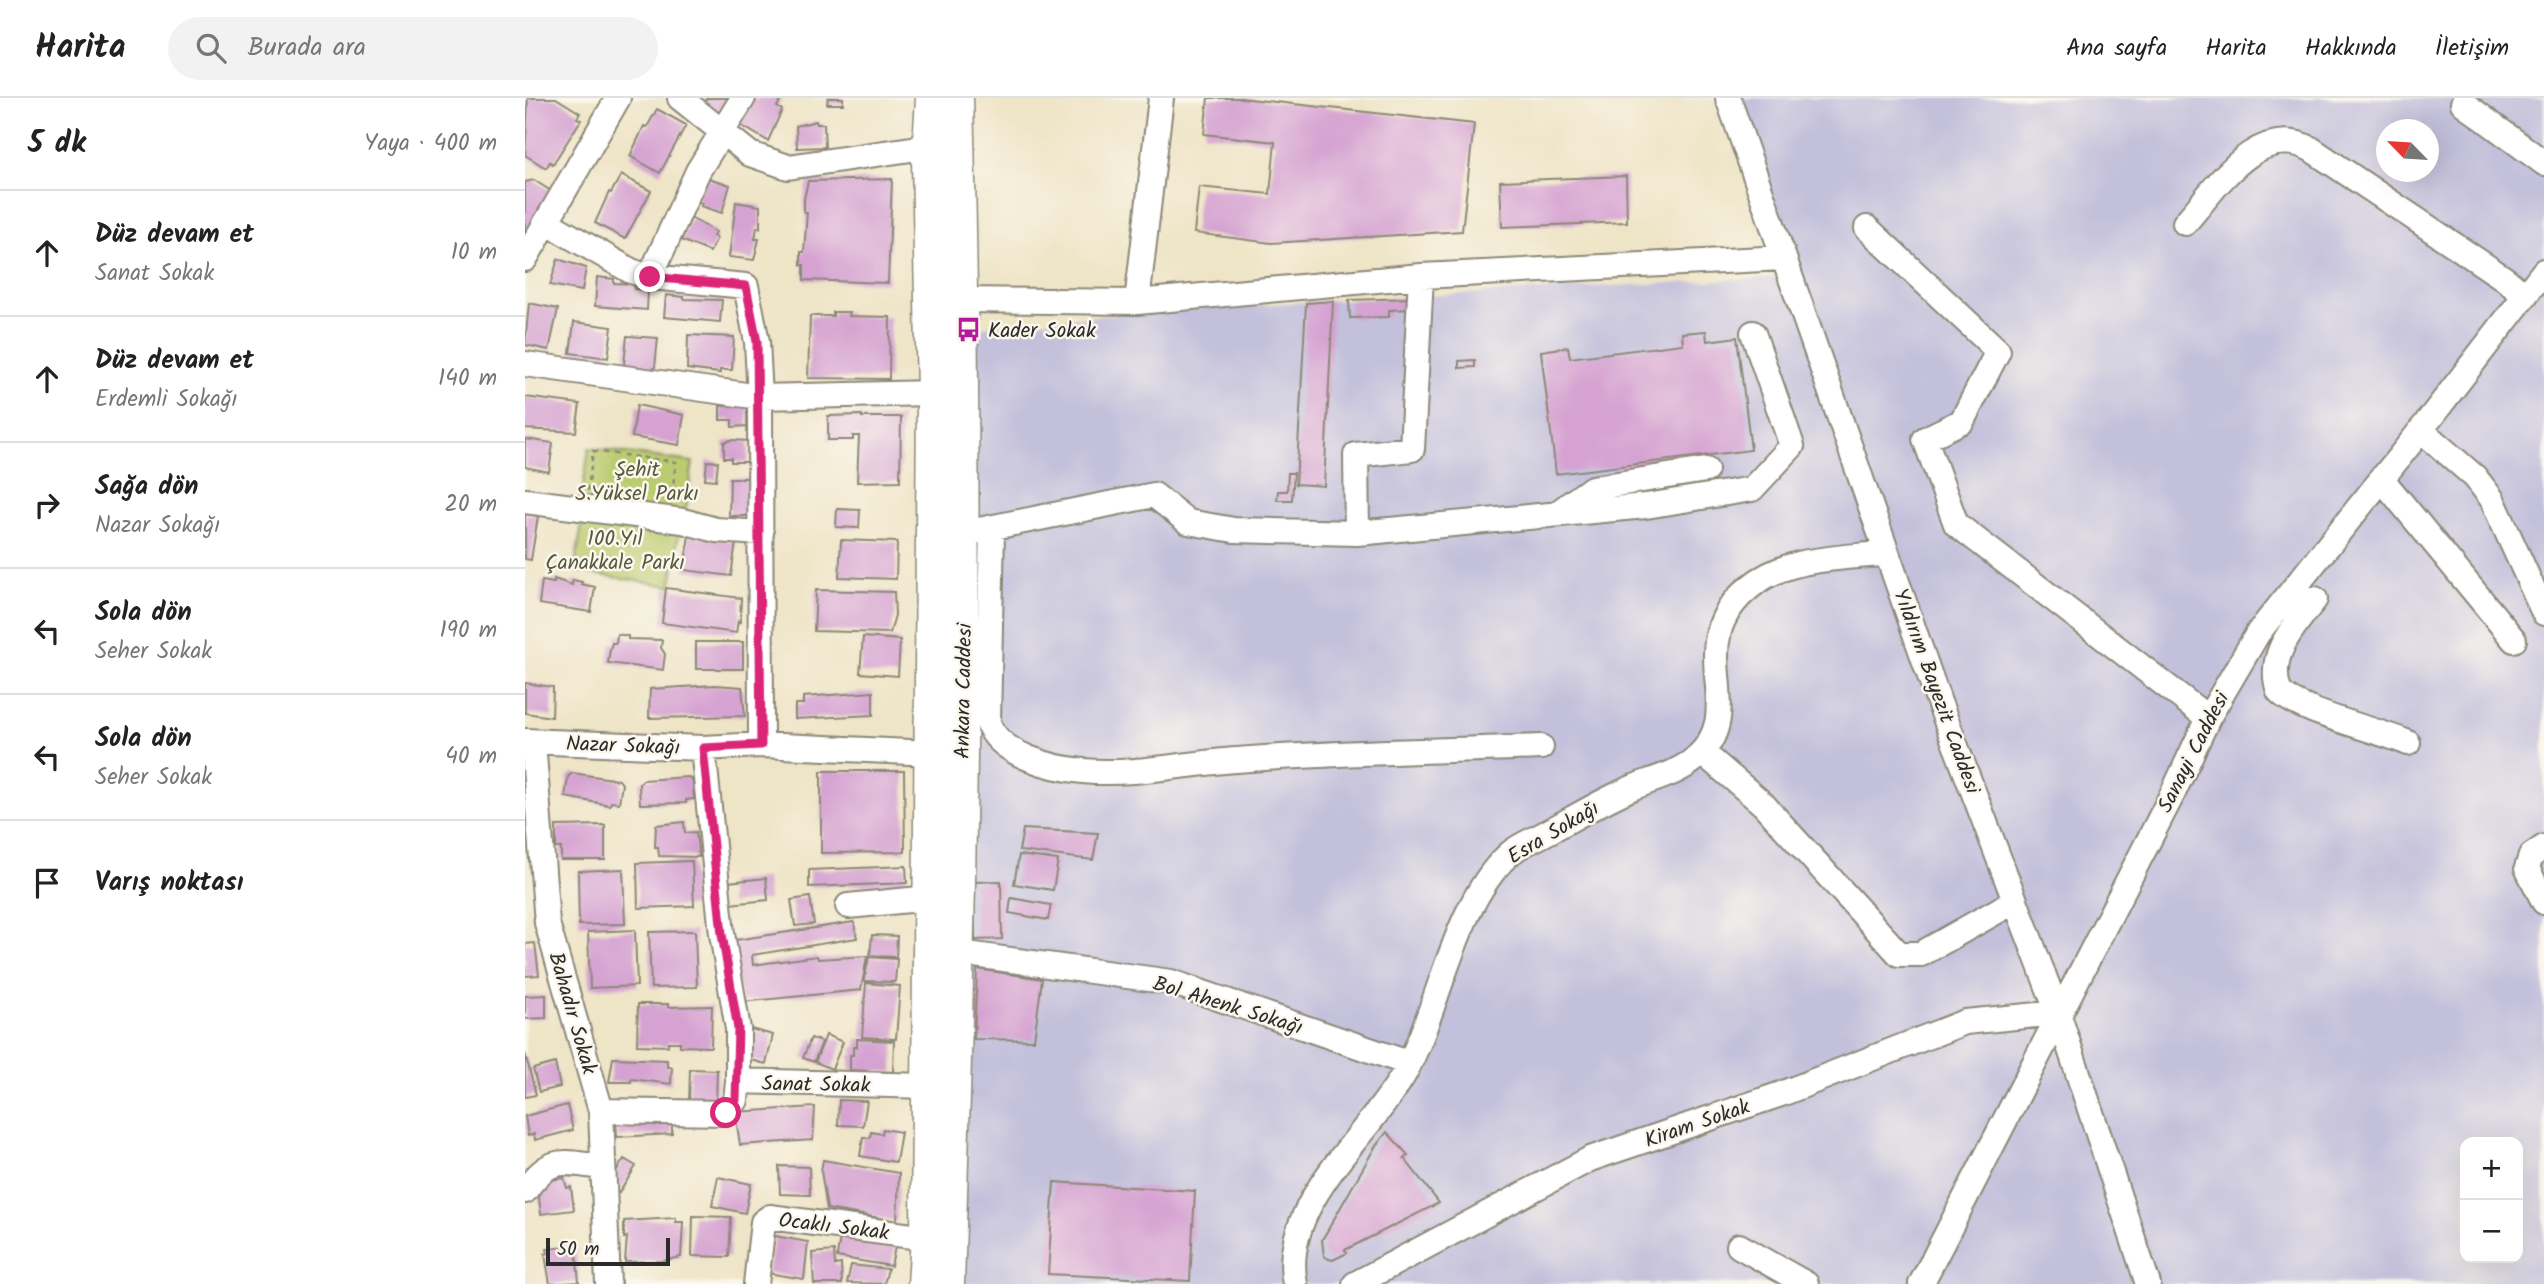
<!DOCTYPE html>
<html lang="tr">
<head>
<meta charset="utf-8">
<style>
  body { margin:0; font-family:Kalam,sans-serif; background:#f2f2f2; color:#222 }
  .controls { position:absolute; right:21px; bottom:21px; display:grid; overflow:hidden; border-radius:14px; box-shadow:0 7px 28px #0002 }
  .controls button { width:63px; height:63px; display:grid; place-items:center; padding:0; border:0; border-bottom:2px solid #e0e0e0; background:#fff; color:#222; font:35px sans-serif }
  .compass { position:absolute; left:1851px; top:21px; width:63px; height:63px; border-radius:50%; background:#fff; box-shadow:0 7px 28px #0002; rotate:295deg }
  .scale { position:absolute; left:21px; bottom:18px; width:124px; box-sizing:border-box; padding-left:7px; border:4px solid #2b2b2b; border-top:0; font-size:19px; line-height:24px; white-space:nowrap; color:#2b2b2b; -webkit-text-stroke:5px #fbf7ec; paint-order:stroke }
  .stop { position:absolute; width:21px; height:21px; margin:-16px; border:5px solid #db2777; border-radius:50%; background:#fff }
  .stop.end { background:#db2777; border-color:#fff; box-shadow:0 2px 7px #0008 }
  .list { margin:0; padding:0; list-style:none }
  h2 { display:flex; justify-content:space-between; align-items:center; height:91px; margin:0; padding:0 28px; font-size:30px }
  h2 small { font-size:23px; font-weight:400; color:#767676 }
  .list li { display:grid; grid-template-columns:46px 1fr auto; gap:21px; align-items:center; box-sizing:border-box; height:126px; padding:0 28px; border-top:2px solid #e0e0e0 }
  .list b { display:block; font-size:26px; white-space:nowrap }
  .list p { margin:0; font-size:23px; white-space:nowrap; color:#767676 }
  .list em { font-size:23px; font-style:normal; color:#767676 }
  .icon { flex:none; width:38px; height:38px; fill:none; stroke:currentColor; stroke-width:2; stroke-linecap:round; stroke-linejoin:round }
  .map { position:relative; flex:none; width:2019px; height:1186px; overflow:hidden }
  header { display:flex; align-items:center; gap:42px; box-sizing:border-box; height:98px; padding:0 35px; background:#fff; border-bottom:2px solid #e0e0e0 }
  header strong { font-size:33px }
  nav { display:flex; gap:38px; margin-inline-start:auto; font-size:24px }
  .search { width:490px; height:63px; background:#f2f2f2; display:flex; align-items:center; gap:18px; box-sizing:border-box; padding:0 24px; border-radius:38px; color:#767676; font-size:26px }
  main { display:flex }
  aside { flex:1; background:#fff }
  .map>svg:first-child { display:block }
  .industrial { fill:#c3c0db; fill-rule:evenodd }
  .green { fill:#bbcc6f; stroke:#737c4d; stroke-width:2 }
  .building { fill:#d5a2d1 }
  .lines { fill:none; stroke-linecap:round; stroke-linejoin:round }
  .minor-casing { stroke:#8c8878; stroke-width:28 }
  .major-casing { stroke:#8c8878; stroke-width:35 }
  .path { stroke:#8c8878; stroke-width:2.5; stroke-dasharray:5 5; stroke-linecap:butt }
  .minor { stroke:#fff; stroke-width:24 }
  .major { stroke:#fff; stroke-width:32 }
  .route { stroke:#db2777; stroke-width:9 }
  .labels { text-anchor:middle; stroke-width:5; stroke-linejoin:round; paint-order:stroke }
  .poi-label { font-size:21px; fill:#2b2b2b; stroke:#fbf7ec; text-anchor:start }
  .park-label { font-size:21px; fill:#565b3f; stroke:#fbf7ec }
  .street-label { font-size:21px; fill:#2b2b2b; stroke:#fbf7ec }
</style>
</head>
<body>
<header>
<strong>Harita</strong>
<div class="search"><svg class="icon" aria-label="search" viewBox="0 0 24 24"><circle cx="10" cy="10" r="6"/><path d="M15 15l6 6"/></svg>Burada ara</div>
<nav><a>Ana sayfa</a><a>Harita</a><a>Hakkında</a><a>İletişim</a></nav>
</header>
<main>
<aside>
<h2>5 dk<small>Yaya · 400 m</small></h2>
<ul class="list">
<li><svg class="icon" aria-label="ahead" viewBox="0 0 24 24"><path d="M12 20V5M6 11l6-6 6 6"/></svg><div><b>Düz devam et</b><p>Sanat Sokak</p></div><em>10 m</em></li>
<li><svg class="icon" aria-label="ahead" viewBox="0 0 24 24"><path d="M12 20V5M6 11l6-6 6 6"/></svg><div><b>Düz devam et</b><p>Erdemli Sokağı</p></div><em>140 m</em></li>
<li><svg class="icon" aria-label="right" viewBox="0 0 24 24"><path d="M7 20v-9h11M14 6l5 5-5 5"/></svg><div><b>Sağa dön</b><p>Nazar Sokağı</p></div><em>20 m</em></li>
<li><svg class="icon" aria-label="left" viewBox="0 0 24 24"><path d="M17 20v-9H6M10 6l-5 5 5 5"/></svg><div><b>Sola dön</b><p>Seher Sokak</p></div><em>190 m</em></li>
<li><svg class="icon" aria-label="left" viewBox="0 0 24 24"><path d="M17 20v-9H6M10 6l-5 5 5 5"/></svg><div><b>Sola dön</b><p>Seher Sokak</p></div><em>40 m</em></li>
<li><svg class="icon" aria-label="arrive" viewBox="0 0 24 24"><path d="M6 21V4h12l-3 4 3 4H6"/></svg><div><b>Varış noktası</b></div></li>
</ul>
</aside>
<div class="map">
<svg width="2019" height="1186" viewBox="0 0 2019 1186">
  <rect width="100%" height="100%" fill="#fbf7ec"/>
  <filter id="ink" filterUnits="userSpaceOnUse"><feTurbulence type="fractalNoise" baseFrequency=".0143" numOctaves="2"/><feDisplacementMap in="SourceGraphic" scale="14" xChannelSelector="R" yChannelSelector="G"/><feConvolveMatrix kernelMatrix="1 2 1 2 8 2 1 2 1" color-interpolation-filters="sRGB"/></filter>
  <filter id="wash" filterUnits="userSpaceOnUse"><feTurbulence type="fractalNoise" baseFrequency=".00686" numOctaves="4" result="noise"/><feDisplacementMap in="SourceGraphic" scale="28" xChannelSelector="R" yChannelSelector="G"/><feGaussianBlur stdDeviation="1.57" result="paint"/><feColorMatrix in="noise" values="0 0 0 0 0 0 0 0 0 0 0 0 0 0 0 0 0 1.4 0 .05"/><feComposite in="paint" operator="in"/></filter>
  <g filter="url(#wash)">
    <rect width="100%" height="100%" fill="#eee4c6"/>
    <!-- industrial -->
    <path class="industrial" d="M1210,0H2019V1186H434L449,230L630,212L1279,178ZM1862,32H1904V74H1862ZM1940,1044H1993V1160H1940Z"/>
    <!-- green -->
    <path class="green" d="M64,350L168,364L160,417L56,402Z
      M58,420L154,434L146,488L49,473Z"/>
    <g id="blocks">
      <!-- building -->
      <path class="building" d="M3,0H31L55,15L52,20L56,22L28,66L25,64L21,70L0,57Z
        M182,0H205L194,15L179,4Z
        M227,0H257L252,9L257,12L243,43L212,25Z
        M303,0H318V6H302Z
        M683,0H715L949,26L937,133L746,145L669,135L674,89L745,96L750,44L679,36Z
        M132,11L161,27L135,75L105,58L119,28L122,29Z
        M291,23L292,26H299L300,49L272,50L271,28Z
        M96,77L126,93L100,141L70,125L84,94L86,95Z
        M177,78L205,87L197,115L176,108L177,105L172,104Z
        M1101,78L1102,124L977,129L975,83Z
        M367,81L363,185L279,182V167H276V154H279L282,114H279V101L283,83Z
        M9,82L29,95L0,143V84Z
        M211,104L235,108V130L232,129L230,141H234L229,162L204,159Z
        M166,120L191,134L188,138L192,140L185,154L156,142Z
        M33,161L61,170L57,193L25,187Z
        M72,179L89,181V185L110,186L109,191L123,192L122,212L70,208Z
        M141,197L159,199V201L197,202L195,224L139,219Z
        M888,200V211L864,212V219L825,220L824,202Z
        M808,203L799,388L771,386L781,205Z
        M4,205L33,211L24,252L0,247Z
        M308,214H325L324,218L365,219L364,281L283,280L285,218H308Z
        M49,224L87,229L83,260L45,255Z
        M1181,233L1182,243L1212,239L1226,352L1031,376L1016,253L1043,249L1045,260L1158,246L1157,235Z
        M163,237L209,239L207,272H195V275L162,271Z
        M102,238L133,240L130,269L126,272L102,270L99,266Z
        M950,262V269L934,270V263Z
        M0,299L55,306L51,334L0,331Z
        M112,307L159,317L154,347L107,339Z
        M223,307V328L207,329V322H195V308Z
        M337,317V319H376L375,383L332,384L334,338H328V342H303V318Z
        M0,341L28,345L24,374L0,369Z
        M206,342L224,343L223,364H206V360H199V344Z
        M182,363L193,364L191,382L180,381Z
        M763,375H769L767,402H752L753,393H762Z
        M205,380H225L224,418H204Z
        M312,411L335,412L334,430L311,429Z
        M0,416L13,418L6,462L0,461Z
        M164,437L211,444L206,478L159,472Z
        M316,442L372,444L371,481L314,479Z
        M29,481L47,487L48,482L57,484L56,486L70,489L66,514L14,506L17,483L29,485Z
        M141,490L216,500L215,524L213,523L211,535L137,525Z
        M291,492L369,494L370,517L365,535L289,533Z
        M92,536L103,538V541L137,542L136,550L140,556L138,572L83,565L85,551L87,545H91Z
        M338,539L375,542L373,578L335,575Z
        M171,544H218V571H171Z
        M0,585L28,589L27,619L0,615Z
        M190,587L217,589L220,618L124,620L125,591Z
        M348,594V617L270,621V606H278V599Z
        M296,673H379L380,754L296,755Z
        M47,675L94,682L97,686L94,705L86,704L85,707L40,699L43,679Z
        M164,679L168,683L169,701L161,702V705L115,706L114,686L118,682Z
        M159,724L160,735L171,734L174,759L134,758L133,749H130L131,727Z
        M80,727V762H36V750H31V728Z
        M498,731L573,735L568,762L494,753Z
        M494,757L533,762L528,792L489,786Z
        M167,763L169,808L113,810L112,765Z
        M381,768L382,785L284,789V772Z
        M98,771L100,826L54,827L53,773Z
        M241,780L243,802L205,806L203,784Z
        M476,783L477,841L450,842L449,784Z
        M285,799L289,826L270,828L266,802Z
        M486,800L526,807L523,822L484,815Z
        M329,824L332,840L227,857L228,867L292,858L293,861L342,858L336,892L216,904L204,843Z
        M110,832L112,888L65,890L63,834Z
        M170,833L172,889L126,890L124,834Z
        M347,837L372,838L371,859L345,858Z
        M10,845L14,877L0,878V846Z
        M344,859L372,861L370,884L339,883Z
        M452,871L517,881L509,942L449,941Z
        M341,885L375,888L371,941L337,939Z
        M21,897V920L0,921V898Z
        M113,906H143V909L187,908L186,949L155,948V944H143V948L112,947Z
        M222,930L248,937L241,966L214,959Z
        M301,937L318,944L307,971L290,964Z
        M286,940L297,944L289,964L278,960Z
        M332,941L369,943L368,974L325,972V957H328V949H332Z
        M0,955L11,997L0,999Z
        M88,960L142,962V969H147L146,986L106,981V984H84Z
        M30,965L35,989L14,994L8,971Z
        M165,971L192,972L191,1004L164,1003Z
        M314,1002L342,1003L338,1028L313,1027Z
        M42,1007L48,1032L10,1042L9,1036L3,1038L0,1018Z
        M290,1009L288,1042L215,1047L210,1014Z
        M147,1016V1036L92,1039L91,1019Z
        M358,1031L376,1034L371,1064L335,1058L338,1039L345,1040L346,1034L357,1036Z
        M862,1034L883,1057L879,1060L914,1105L820,1152L822,1155L808,1162L804,1161L799,1158L797,1142L850,1049Z
        M99,1061L111,1068L94,1095L82,1087Z
        M298,1062L374,1075L372,1123L302,1111L296,1073Z
        M254,1068L284,1069L285,1097L255,1096Z
        M193,1079L226,1086L220,1115L187,1108Z
        M39,1080L42,1090L46,1089L49,1112L16,1116L13,1092H16L19,1083Z
        M529,1084L670,1093L665,1183L523,1176Z
        M168,1118L206,1119L204,1159L167,1158Z
        M151,1120V1124H158L156,1159L137,1163L100,1164L102,1139L99,1140V1123Z
        M250,1138L283,1144L279,1181L242,1175Z
        M315,1139L370,1149L366,1168L312,1159Z
        M40,1149L41,1155L51,1153L54,1184L25,1186L20,1156L23,1155L22,1151Z
        M309,1153L310,1167L316,1166L317,1186H289L287,1155Z
        M326,1167L363,1171L359,1186L322,1185Z"/>
    </g>
  </g>
  <g filter="url(#ink)">
    <use href="#blocks" fill-opacity="0" stroke="#8c8878" stroke-width="2"/>
    <g class="lines">
      <defs>
        <path id="minor" d="M155,0L225,56L263,69L386,51
          M1203,0L1414,604L1533,915L1623,1186
          M1938,5L2019,65
          M21,124L106,173L125,179L221,188L232,244L235,299L236,647
          M1660,125C1692,89 1732,23 1786,51L1980,181L2000,198
          M1342,130L1473,253L1437,323L1400,341L1431,426L1683,620
          M0,161L93,0
          M125,179L173,73L218,0
          M436,202L612,204L896,178L1259,160
          M612,204L636,0
          M0,266L235,299L408,295
          M1896,332L1950,379L1967,401L2019,515
          M1856,380L1989,542
          M0,403L158,423L191,432L236,435
          M1031,416L1067,390L1181,372
          M467,430L463,624C473,657 527,670 558,673C608,678 662,665 712,662C813,654 914,653 1016,649
          M439,435L629,397L663,424L709,432L832,435L1121,408L1227,391L1267,348L1228,235
          M832,435L831,357L887,351L896,178
          M1790,501C1770,528 1741,556 1754,593C1770,613 1854,632 1883,645
          M0,643L178,650L236,647L406,655L420,664
          M8,644L22,825L76,1013L83,1186
          M178,650L197,836L213,931V983
          M1177,654L1238,706L1374,856H1396L1490,803
          M2019,749L2006,758L2002,770L2019,804
          M323,808L405,800
          M435,855L646,884L883,965
          M76,1013L200,1015L211,1002L213,983L404,988
          M0,1093C26,1056 37,1065 78,1069
          M1214,1148L1281,1186
          M231,1186L238,1124L245,1119L402,1140
          M770,1186C754,1106 843,1039 879,976C914,912 929,807 983,757C992,748 1008,742 1019,736C1049,720 1078,702 1109,689C1129,681 1154,675 1171,660C1227,610 1153,547 1225,489C1262,458 1317,461 1362,455
          M830,1186L1065,1061L1256,996L1440,924L1533,915
          M1396,1186L1648,695L1683,620L1733,535L1896,332L2019,173"/>
        <path id="major" d="M399,1186L402,1140L408,295L403,63L407,0
          M423,1186C437,791 443,396 432,0"/>
      </defs>
      <!-- minor casing -->
      <use href="#minor" class="minor-casing"/>
      <!-- major casing -->
      <use href="#major" class="major-casing"/>
      <!-- path -->
      <path class="path" d="M68,353L151,364L145,410L62,399Z"/>
      <!-- minor -->
      <use href="#minor" class="minor"/>
      <!-- major -->
      <use href="#major" class="major"/>
    </g>
  </g>
  <g class="lines" filter="url(#ink)">
    <!-- route -->
    <path class="route" d="M125,179L221,188L232,244L236,647L178,650L197,836L213,931L211,1002L201,1015"/>
  </g>
  <!-- icons -->
  <defs>
    <symbol id="bus-bare" viewBox="-9 -9 18 18"><path d="M-5-6H5V4H4V6H2V4H-2V6H-4V4H-5ZM-3.5-4V0h7V-4ZM-3.5 1.2v1.5H-2V1.2ZM2 1.2v1.5H3.5V1.2Z" fill="#b5179e" stroke="#fbf7ec" stroke-width="2.5" paint-order="stroke"/></symbol>
  </defs>
  <g fill-rule="evenodd">
    <use href="#bus-bare" x="426" y="214" width="35" height="35"/>
  </g>
  <g class="labels">
    <!-- poi labels -->
    <g class="poi-label">
      <text x="463" y="239">Kader Sokak</text>
    </g>
    <!-- park labels -->
    <g class="park-label">
      <text x="112" y="378">Şehit<tspan x="112" dy="24">S.Yüksel Parkı</tspan></text>
      <text x="90" y="447">100.Yıl<tspan x="90" dy="24">Çanakkale Parkı</tspan></text>
    </g>
    <!-- street labels -->
    <g class="street-label">
      <text transform="translate(438 593) rotate(-89)" y="7">Ankara Caddesi</text>
      <text transform="translate(1412 593) rotate(70)" y="7">Yıldırım Bayezit Caddesi</text>
      <text transform="translate(98 647) rotate(2)" y="7">Nazar Sokağı</text>
      <text transform="translate(1668 654) rotate(-63)" y="7">Sanayi Caddesi</text>
      <text transform="translate(1028 734) rotate(-31)" y="7">Esra Sokağı</text>
      <text transform="translate(703 907) rotate(17)" y="7">Bol Ahenk Sokağı</text>
      <text transform="translate(48 915) rotate(74)" y="7">Bahadır Sokak</text>
      <text transform="translate(291 986) rotate(1)" y="7">Sanat Sokak</text>
      <text transform="translate(1172 1025) rotate(-19)" y="7">Kiram Sokak</text>
      <text transform="translate(309 1128) rotate(7)" y="7">Ocaklı Sokak</text>
    </g>
  </g>
</svg>
<div class="controls">
<button>+</button>
<button>−</button>
</div>
<svg class="compass" viewBox="-18 -18 36 36"><path d="M0-13l5 13h-10z" fill="#e53935"/><path d="M0 13l5-13h-10z" fill="#767676"/></svg>
<div class="scale">50 m</div>
<div class="stop" style="left:201px;top:1015px"></div>
<div class="stop end" style="left:125px;top:179px"></div>
</div>
</main>
</body>
</html>
